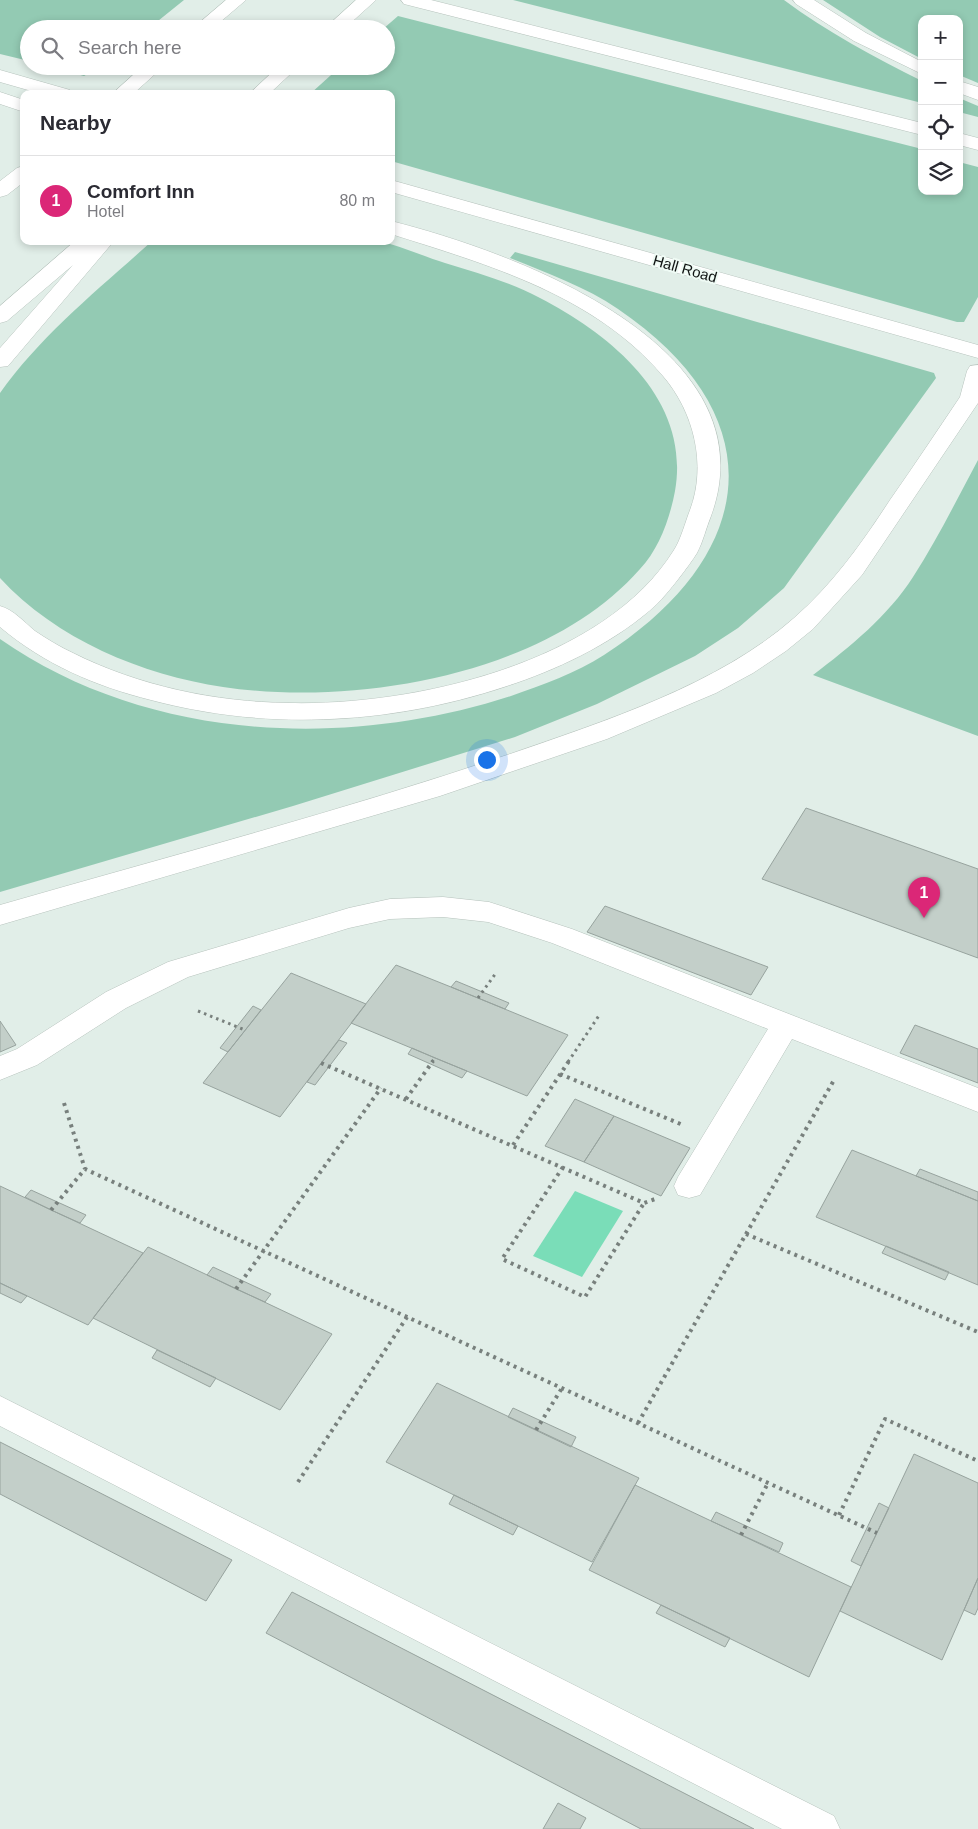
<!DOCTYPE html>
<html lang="en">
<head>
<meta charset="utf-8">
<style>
  body { margin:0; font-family:Arial,sans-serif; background:#f7f7f7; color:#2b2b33 }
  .controls { position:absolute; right:15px; top:15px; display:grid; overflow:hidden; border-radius:10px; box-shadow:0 2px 8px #0003 }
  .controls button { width:45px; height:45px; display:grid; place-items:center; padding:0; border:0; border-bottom:1px solid #e1e1e2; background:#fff; color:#2b2b33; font:25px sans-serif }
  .you { position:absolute; left:486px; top:759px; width:18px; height:18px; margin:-12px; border:4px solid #fff; border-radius:50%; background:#1a73e8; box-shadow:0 0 0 8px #1a73e833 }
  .badge { display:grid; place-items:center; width:32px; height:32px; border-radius:50%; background:#db2777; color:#fff; font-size:16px; font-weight:700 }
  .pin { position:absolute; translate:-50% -41px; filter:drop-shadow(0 1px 2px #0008) }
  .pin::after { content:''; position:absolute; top:26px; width:18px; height:15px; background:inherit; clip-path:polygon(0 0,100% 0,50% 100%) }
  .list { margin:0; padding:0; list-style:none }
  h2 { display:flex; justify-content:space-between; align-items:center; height:65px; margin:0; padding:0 20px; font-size:21px }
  h2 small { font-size:16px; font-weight:400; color:#7c7c81 }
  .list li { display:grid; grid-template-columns:32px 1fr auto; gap:15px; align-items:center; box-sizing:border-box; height:90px; padding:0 20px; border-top:1px solid #e1e1e2 }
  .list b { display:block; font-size:19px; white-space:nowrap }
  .list p { margin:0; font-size:16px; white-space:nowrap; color:#7c7c81 }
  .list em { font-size:16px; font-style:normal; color:#7c7c81 }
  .icon { flex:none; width:28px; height:28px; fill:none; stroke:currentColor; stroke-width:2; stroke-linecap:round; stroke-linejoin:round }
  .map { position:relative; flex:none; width:978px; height:1829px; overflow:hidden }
  .search { position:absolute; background:#fff; box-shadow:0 2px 8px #0003; left:20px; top:20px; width:375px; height:55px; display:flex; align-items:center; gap:12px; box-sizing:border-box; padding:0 18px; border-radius:28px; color:#7c7c81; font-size:19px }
  .panel { position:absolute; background:#fff; box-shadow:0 2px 8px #0003; left:20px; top:90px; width:375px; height:155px; border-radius:10px }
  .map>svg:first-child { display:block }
  .green { fill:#93cab3 }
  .water { fill:#7addb8 }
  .building { fill:#c3cfc9; stroke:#97a39e }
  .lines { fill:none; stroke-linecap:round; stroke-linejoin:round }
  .minor-casing { stroke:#b7c3bd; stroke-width:1 }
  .highway-casing { stroke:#b7c3bd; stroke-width:1 }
  .path-far1 { stroke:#78807d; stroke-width:3; stroke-dasharray:2.5 4; stroke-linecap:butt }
  .path { stroke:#78807d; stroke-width:4; stroke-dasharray:3 4.5; stroke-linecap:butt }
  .minor { fill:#fff; fill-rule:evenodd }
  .highway { fill:#fff; fill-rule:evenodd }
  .labels { text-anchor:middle; stroke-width:4; stroke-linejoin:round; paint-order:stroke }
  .far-street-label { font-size:15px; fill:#101413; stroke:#effbf5 }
</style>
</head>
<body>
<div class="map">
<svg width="978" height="1829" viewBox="0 0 978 1829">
  <rect width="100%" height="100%" fill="#e1eee8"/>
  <!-- green -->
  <path class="green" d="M0,0H184L148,29H29V61L0,54Z
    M513,0H784C827,32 874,57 922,81V103Z
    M823,0H978V83L959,75V19H922V59L880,37Z
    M398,16L922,149V191H959V162L978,167V297L964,322H957L391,161V94H310L341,66H386V29H383Z
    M47,66H101L84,76Z
    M959,98L978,106V117L959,112Z
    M152,241C202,241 253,241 304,241C327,241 353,238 376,241C397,244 425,257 445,263C477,273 510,282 540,298C613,336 691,400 675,491C670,518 659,549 640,569C547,675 357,707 223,687C142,675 56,639 0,578V393C41,335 99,289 152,241Z
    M515,252L934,373L936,378L784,588L738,628L695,656L597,704L515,737L293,806L0,892V639C146,741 345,750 511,696C542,685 576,673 604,655C758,556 777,417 618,309C586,287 547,273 510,258Z
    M978,460V736L813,675C850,647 888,616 913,577C937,540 957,499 978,460Z"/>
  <!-- water -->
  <path class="water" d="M575,1191L623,1211L582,1277L533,1256Z"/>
  <!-- building -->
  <path class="building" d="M806,808L978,869V958L762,879Z
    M605,906L768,967L751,995L587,932Z
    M396,965L451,987L568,1035L527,1096L351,1023Z
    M291,973L366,1004L280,1117L203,1083Z
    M456,981L509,1003L505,1009L451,987Z
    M253,1006L261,1010L228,1052L220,1048Z
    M0,1021L16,1045L0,1052Z
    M915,1025L978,1049V1083L900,1053Z
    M339,1040L347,1043L315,1085L307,1082Z
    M412,1048L435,1058L467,1071L462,1078L408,1054Z
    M575,1099L614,1116L584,1162L545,1146Z
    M614,1116L690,1148L661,1196L584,1162Z
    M852,1150L978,1201V1285L816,1217Z
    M920,1169L978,1192V1201L916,1176Z
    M0,1186L143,1253L88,1325L0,1283Z
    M31,1190L86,1215L80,1223L51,1210L25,1197Z
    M886,1246L949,1272L945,1280L882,1253Z
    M148,1247L332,1334L280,1410L93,1318Z
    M213,1267L271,1294L265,1302L236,1289L207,1275Z
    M0,1283L27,1296L21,1303L0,1293Z
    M157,1350L216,1378L210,1387L152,1358Z
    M437,1383L639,1478L592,1562L386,1462Z
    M513,1408L576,1437L571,1447L508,1417Z
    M0,1442L232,1560L206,1601L0,1494Z
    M914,1454L978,1483V1578L942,1660L840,1611Z
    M635,1485L851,1587L809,1677L589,1570Z
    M454,1495L518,1526L513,1535L449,1504Z
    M879,1503L889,1508L861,1566L851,1561Z
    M716,1512L783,1543L779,1552L711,1521Z
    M978,1578V1608L975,1615L964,1610Z
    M292,1592L754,1829H641L266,1633Z
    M661,1605L730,1638L725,1647L656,1613Z
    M558,1803L586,1818L580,1829H543Z"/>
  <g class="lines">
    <defs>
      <path id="minor" d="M443,897L489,902L572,929L978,1088V1112L792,1039L700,1195L689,1198L678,1195L674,1186L678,1177L768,1029L552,943L488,922L443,917L390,919L349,928L188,977L126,1008L37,1065L0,1080V1056L17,1049L106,992L168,962L349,908L390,899Z
        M0,1396L834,1816L840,1829H782L0,1426Z"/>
      <path id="highway" d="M226,0H246L212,29H192Z
        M356,0H376L344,29H324Z
        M401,0H431L922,123V135L404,4Z
        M793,0H814L866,33L922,62V74L854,41L796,4Z
        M143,66H164L133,94H112Z
        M279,66H299L269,94H249Z
        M0,70L70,90L72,94H42L0,82Z
        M959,81L978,87V100L959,93Z
        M0,92L24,100V112L0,104Z
        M959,133L978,138V150L959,145Z
        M24,166V182L7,195L0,197V181L17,168Z
        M391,180L978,345V358L391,192Z
        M391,221C514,252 773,346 711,516C706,528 703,542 697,553C689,566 668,593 657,604C618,640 565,666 516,683C398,724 272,732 151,700C95,686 44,664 0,627V606C14,610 24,622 35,631C47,639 60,647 73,653C139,686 215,702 289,703C414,706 604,663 674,550C681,539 685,523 690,510C707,465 694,412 663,376C594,295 489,265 391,234Z
        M75,241H114L8,366L0,367V348L73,265L7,321L0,323V306Z
        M978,365V403L862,575L813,629L786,651L753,673L716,693L607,739L440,796L0,925V905C170,856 342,811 510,754C605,721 718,685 794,618C833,584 862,543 890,500C914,466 937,431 960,397L967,371L970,366Z"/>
    </defs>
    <!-- minor casing -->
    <use href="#minor" class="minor-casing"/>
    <!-- highway casing -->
    <use href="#highway" class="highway-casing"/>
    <!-- path-far1 -->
    <path class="path-far1" d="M478,998L496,973
      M198,1011L245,1030
      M432,1062L435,1058
      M568,1062L600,1014"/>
    <!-- path -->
    <path class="path" d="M321,1063L644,1203L655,1199
      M560,1074L683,1125
      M406,1099L433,1061
      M64,1103L85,1169
      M513,1145L569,1061
      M563,1167L502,1259L585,1297L644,1203
      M51,1210L85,1169L877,1533
      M746,1234L978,1332
      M236,1289L381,1088
      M638,1423L834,1080
      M536,1430L562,1388
      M298,1482L407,1317
      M839,1515L885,1419L978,1461
      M741,1535L768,1483"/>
    <!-- minor -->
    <use href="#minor" class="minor"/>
    <!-- highway -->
    <use href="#highway" class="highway"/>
  </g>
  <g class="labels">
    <!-- far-street labels -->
    <g class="far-street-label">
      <text transform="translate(685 269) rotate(16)" y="5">Hall Road</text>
    </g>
  </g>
</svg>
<div class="controls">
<button>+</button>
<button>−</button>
<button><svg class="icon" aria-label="locate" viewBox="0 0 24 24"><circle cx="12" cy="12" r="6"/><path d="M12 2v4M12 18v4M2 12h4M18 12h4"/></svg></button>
<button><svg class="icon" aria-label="layers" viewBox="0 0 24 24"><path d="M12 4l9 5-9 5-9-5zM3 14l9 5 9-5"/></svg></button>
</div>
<div class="you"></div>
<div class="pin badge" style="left:924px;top:918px">1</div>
<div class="search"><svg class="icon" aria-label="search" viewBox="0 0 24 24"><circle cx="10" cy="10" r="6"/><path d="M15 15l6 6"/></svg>Search here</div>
<section class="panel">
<h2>Nearby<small></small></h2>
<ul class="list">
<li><span class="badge">1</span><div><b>Comfort Inn</b><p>Hotel</p></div><em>80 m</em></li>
</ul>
</section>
</div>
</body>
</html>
